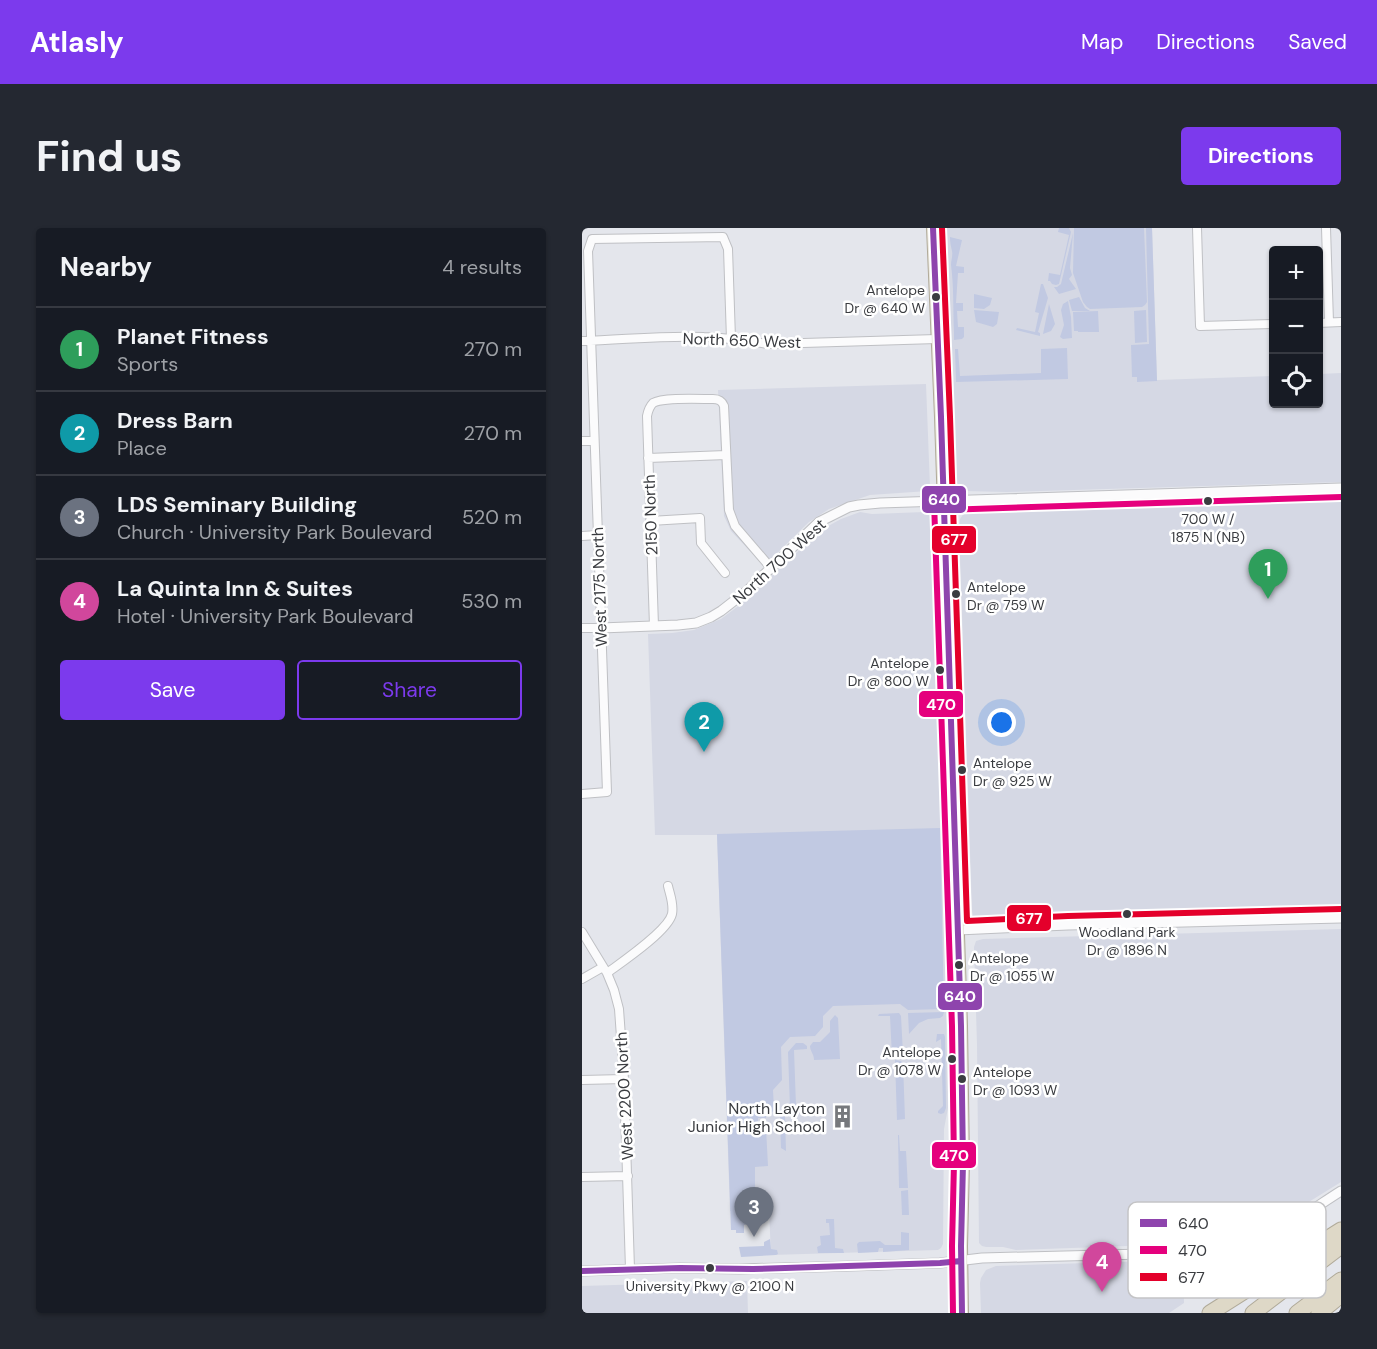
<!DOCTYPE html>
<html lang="en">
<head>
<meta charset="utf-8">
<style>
  body { margin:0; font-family:"DM Sans",sans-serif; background:#242831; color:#f1f3f6 }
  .controls { position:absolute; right:18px; top:18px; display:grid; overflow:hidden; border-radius:6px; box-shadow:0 2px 4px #0004 }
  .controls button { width:54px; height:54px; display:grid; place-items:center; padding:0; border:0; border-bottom:2px solid #363941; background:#171b24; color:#f1f3f6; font:30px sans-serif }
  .you { position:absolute; left:420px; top:495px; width:21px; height:21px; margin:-15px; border:4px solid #fff; border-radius:50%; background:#1a73e8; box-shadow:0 0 0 9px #1a73e833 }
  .badge { display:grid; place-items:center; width:39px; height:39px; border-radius:50%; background:#7c3aed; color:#fff; font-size:20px; font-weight:700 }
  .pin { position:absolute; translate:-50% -50px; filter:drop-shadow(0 2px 3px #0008) }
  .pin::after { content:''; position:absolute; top:32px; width:21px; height:18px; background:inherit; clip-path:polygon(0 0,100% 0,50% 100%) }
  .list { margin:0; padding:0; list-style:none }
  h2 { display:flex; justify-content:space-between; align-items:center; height:78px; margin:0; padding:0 24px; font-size:26px }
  h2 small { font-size:20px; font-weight:400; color:#9ea1a6 }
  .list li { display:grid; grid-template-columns:39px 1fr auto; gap:18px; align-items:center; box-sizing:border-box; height:84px; padding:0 24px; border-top:2px solid #363941 }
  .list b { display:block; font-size:22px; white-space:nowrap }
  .list p { margin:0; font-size:20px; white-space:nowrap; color:#9ea1a6 }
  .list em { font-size:20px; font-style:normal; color:#9ea1a6 }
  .actions { display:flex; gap:12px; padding:18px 24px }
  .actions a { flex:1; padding:14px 0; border:2px solid #7c3aed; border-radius:6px; text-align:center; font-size:21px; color:#7c3aed }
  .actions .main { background:#7c3aed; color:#fff }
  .icon { flex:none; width:33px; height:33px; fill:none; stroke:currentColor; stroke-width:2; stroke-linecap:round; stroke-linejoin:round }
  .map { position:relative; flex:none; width:759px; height:1085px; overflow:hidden; border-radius:6px }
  header { display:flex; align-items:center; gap:36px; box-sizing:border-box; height:84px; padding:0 30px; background:#7c3aed; color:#fff }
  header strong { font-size:28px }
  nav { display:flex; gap:33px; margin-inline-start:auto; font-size:21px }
  .intro { display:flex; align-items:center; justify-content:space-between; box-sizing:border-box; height:144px; padding:0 36px }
  h1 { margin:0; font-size:42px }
  .button { padding:15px 27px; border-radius:6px; background:#7c3aed; color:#fff; font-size:21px; font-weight:700 }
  main { display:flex; gap:36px; padding:0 36px }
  aside { flex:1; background:#171b24; border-radius:6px; box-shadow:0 2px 4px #0004 }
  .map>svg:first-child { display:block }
  .built { fill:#d5d8e4 }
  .green { fill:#c1c9e2 }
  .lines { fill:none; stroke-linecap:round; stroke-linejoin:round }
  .minor-casing { stroke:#bfc0c4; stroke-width:10 }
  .tertiary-casing { stroke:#bfc0c4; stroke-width:11 }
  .primary-casing { stroke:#b0aa99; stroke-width:14 }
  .motorway-casing { stroke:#b0aa99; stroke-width:17 }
  .minor { stroke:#fbfbfc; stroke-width:8 }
  .tertiary { stroke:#fbfbfc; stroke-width:9 }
  .primary { stroke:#eae7dd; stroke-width:12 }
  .motorway { stroke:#ded8c7; stroke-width:15 }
  .bus-1-casing { stroke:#fff; stroke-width:10 }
  .bus-2-casing { stroke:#fff; stroke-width:10 }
  .bus-3-casing { stroke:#fff; stroke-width:10 }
  .bus-1 { stroke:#8e44ad; stroke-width:6 }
  .bus-2 { stroke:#e5007d; stroke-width:6 }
  .bus-3 { stroke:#e4002b; stroke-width:6 }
  .bus-dot { fill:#3a3c40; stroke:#fff; stroke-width:2 }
  .labels { text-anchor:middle; stroke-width:5; stroke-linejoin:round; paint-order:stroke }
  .bus-label { font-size:14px; fill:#3a3c40; stroke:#fff; text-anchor:start }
  .street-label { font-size:16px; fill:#3a3c40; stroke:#fff }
  .poi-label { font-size:16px; fill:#3a3c40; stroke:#fff; text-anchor:end }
  .key { fill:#fff; stroke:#c4c4c6; stroke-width:1.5 }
  .key-label { font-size:16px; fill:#3a3c40 }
  .line-badge { stroke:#fff; stroke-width:2 }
  .badge-label { font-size:16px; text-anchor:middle; font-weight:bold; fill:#fff }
</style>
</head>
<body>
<header>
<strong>Atlasly</strong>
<nav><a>Map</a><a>Directions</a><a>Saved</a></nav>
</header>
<div class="intro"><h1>Find us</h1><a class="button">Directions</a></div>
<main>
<aside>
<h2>Nearby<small>4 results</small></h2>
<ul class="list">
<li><span class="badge" style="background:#2e9e5b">1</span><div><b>Planet Fitness</b><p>Sports</p></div><em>270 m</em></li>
<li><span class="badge" style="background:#0f9aa8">2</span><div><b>Dress Barn</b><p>Place</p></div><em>270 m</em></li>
<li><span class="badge" style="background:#6b7280">3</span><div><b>LDS Seminary Building</b><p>Church · University Park Boulevard</p></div><em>520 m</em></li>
<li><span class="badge" style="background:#d1479c">4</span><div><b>La Quinta Inn &amp; Suites</b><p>Hotel · University Park Boulevard</p></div><em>530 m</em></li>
</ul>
<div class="actions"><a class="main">Save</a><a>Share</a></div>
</aside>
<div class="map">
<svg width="759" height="1085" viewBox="0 0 759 1085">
  <rect width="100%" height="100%" fill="#e4e6ec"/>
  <!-- built -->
  <path class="built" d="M365,0H570L575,152L691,148L692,176H736L737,146L759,145V254L424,264L383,263L378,261L374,253Z
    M344,156L348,259L346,263L288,267L247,281L227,294L182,338L149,303L142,288L136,162Z
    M759,266V681L399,691L394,690L391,688L390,683L377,299L378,291L382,285L386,282L399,279L439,277Z
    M278,284L290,286L343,284L348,287L360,600L364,783L366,880L362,901L361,1016L359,1020L356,1022L189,1027L187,982L148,983L135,607H73L66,406L90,405L112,402L139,391L163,373L239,302L259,291Z
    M759,701V954L680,1003L664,1010L629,1015L434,1022L421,1019H404L400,1018L397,1015L395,816L392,719L394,713L401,711Z
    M601,1032L602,1075L587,1085H399L398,1055L399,1050L404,1042L414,1038Z
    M165,1053L166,1085H0V1058Z"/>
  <!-- green -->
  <path class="green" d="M477,0H487L489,4L477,56L474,57L470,56L468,53H466L467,45L478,47L487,7L476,4Z
    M492,0H562L565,74L563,77L560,79L508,81L505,79L501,74L491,45Z
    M564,0H570L575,153L555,154V149H550L549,117L567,116Z
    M491,5L488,40L490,47L487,51L494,61L477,66L472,59H475L479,56Z
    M368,9L380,12L374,38L382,39V45H376L374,75H381V83H375L376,99H382V109L380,111L372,112V104C371,82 372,59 369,37C369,32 371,28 370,23C369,18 368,15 368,9Z
    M459,56H461L466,70L456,104L458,105V108L434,102L435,100L453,104L457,85L453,84Z
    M392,66L410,70L408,77L402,81L392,80Z
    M497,69L503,80L508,83H490L487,72Z
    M486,73L489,89L490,110L481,111L478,109L482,97L479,82L481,76Z
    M467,76L473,96L469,103L461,106Z
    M392,82L417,84L415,96L411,99L394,94Z
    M564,82L565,114L553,115L552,83Z
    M516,83L517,104H496V103H492L491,84Z
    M485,120L486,151L374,154L373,121H376L378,148L459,145V121Z
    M358,600L362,781L326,782L318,776L251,778L241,788V799L233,808L208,809L199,819L200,852L191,862L192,882L189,885L184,886V890H176V901L184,900L186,938L173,939V966H185V986L181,989L180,997L178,998L177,996H172V995L162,997V1005H154V1002H149L135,606Z
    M362,784L361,788L358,790L346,791L337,795L327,806L326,785Z
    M317,785L319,788L321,826L318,829H310L308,788H296L297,786Z
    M253,787L256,790L258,831L232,832C232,826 228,823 228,818L231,814H238L248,804V793Z
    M355,806H362L363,809L364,880L362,885L359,886L356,885V883L361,878L359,811L354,814Z
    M214,815H221L225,818V821L212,822L214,878L210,881L208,880L206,824Z
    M313,832L319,833L321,835L323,891L315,892Z
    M203,888L204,923L199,920L198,889Z
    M316,907H317L318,923H324L326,960H317Z
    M326,962L327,987H320L319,963Z
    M244,991H252L253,1020L261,1021L262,1025H236L235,1019L239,1017L238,1008L248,1007L247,995H244Z
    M319,1004L327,1005V1022L301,1024V1020H297L296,1024L276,1025L275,1016L277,1014L298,1013L303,1017H319Z
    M188,1011L189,1021L195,1022L196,1026L194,1027L159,1029L157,1019L182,1018V1014Z"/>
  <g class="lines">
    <defs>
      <path id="minor" d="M615,0L618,98L692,96
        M744,0L747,94
        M736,95L759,94
        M0,113C41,112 82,107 122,109C144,109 166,114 188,116L355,111
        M0,213H12
        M66,230L144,227
        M68,293L118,290L119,315L143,345
        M0,308L15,307
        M72,398L65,188C66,183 67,179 71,175C81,169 118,171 131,171C137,171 140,173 142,178L147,282L153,298L189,340
        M0,400H19
        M0,566L25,564L6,23L10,11L141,9L146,21L149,111
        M0,704L25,745L32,762L37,781L42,851L48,1041
        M25,745C40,734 86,703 90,686C92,676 88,667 86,658
        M0,751L21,739
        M0,852L42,851
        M0,949L46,948"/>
      <path id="tertiary" d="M19,400L96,397L114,395L129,389L139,383L166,362L237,294L267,279L277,277L298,275L759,260
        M376,702L486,697L759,690
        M0,1043L98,1040L157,1041L270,1038L358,1035L400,1030L639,1024C680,1019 724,985 759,963"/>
      <path id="primary" d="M351,0L359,189L379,798L381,935L379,1018L380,1085"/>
      <path id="motorway" d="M628,1085L759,1002
        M671,1085L759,1018
        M715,1085L759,1052
        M737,1085L759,1067"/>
    </defs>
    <!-- minor casing -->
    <use href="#minor" class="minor-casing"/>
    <!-- tertiary casing -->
    <use href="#tertiary" class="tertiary-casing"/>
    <!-- primary casing -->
    <use href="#primary" class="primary-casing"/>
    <!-- motorway casing -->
    <use href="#motorway" class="motorway-casing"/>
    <!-- minor -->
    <use href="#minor" class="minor"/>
    <!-- tertiary -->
    <use href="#tertiary" class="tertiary"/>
    <!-- primary -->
    <use href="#primary" class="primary"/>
    <!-- motorway -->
    <use href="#motorway" class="motorway"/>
    <defs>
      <path id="bus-1" d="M351,0L359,189L379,798L381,935L379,1018L380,1085
        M0,1043L98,1040L171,1041L358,1035L379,1033"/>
      <path id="bus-2" d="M352,273L370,798L372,935L370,1018L371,1085
        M361,282L759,269"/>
      <path id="bus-3" d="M360,0L368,189L385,693L486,688L759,681"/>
    </defs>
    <!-- bus-1 casing -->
    <use href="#bus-1" class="bus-1-casing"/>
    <!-- bus-2 casing -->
    <use href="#bus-2" class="bus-2-casing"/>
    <!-- bus-3 casing -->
    <use href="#bus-3" class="bus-3-casing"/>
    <!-- bus-1 -->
    <use href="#bus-1" class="bus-1"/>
    <!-- bus-2 -->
    <use href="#bus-2" class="bus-2"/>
    <!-- bus-3 -->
    <use href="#bus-3" class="bus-3"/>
  </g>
  <!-- icons -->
  <defs>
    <symbol id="building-bare" viewBox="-9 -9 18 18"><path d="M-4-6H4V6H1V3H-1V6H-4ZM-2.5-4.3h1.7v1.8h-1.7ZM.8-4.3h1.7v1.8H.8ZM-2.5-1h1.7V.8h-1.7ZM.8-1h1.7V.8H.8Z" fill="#76787c" stroke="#fff" stroke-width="2.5" paint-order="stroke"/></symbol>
  </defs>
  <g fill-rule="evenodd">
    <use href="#building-bare" x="244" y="872" width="33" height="33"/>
  </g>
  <!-- markers -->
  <g class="bus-dot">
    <circle cx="354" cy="69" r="5"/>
    <circle cx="626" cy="273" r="5"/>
    <circle cx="374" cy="366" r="5"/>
    <circle cx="358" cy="442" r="5"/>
    <circle cx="380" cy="542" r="5"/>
    <circle cx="545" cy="686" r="5"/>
    <circle cx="377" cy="737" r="5"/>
    <circle cx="370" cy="831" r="5"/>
    <circle cx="380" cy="851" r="5"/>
    <circle cx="128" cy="1040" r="5"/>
  </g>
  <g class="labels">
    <!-- bus labels -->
    <g class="bus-label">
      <text x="343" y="67" text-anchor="end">Antelope<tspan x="343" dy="18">Dr @ 640 W</tspan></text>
      <text x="626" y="296" text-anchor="middle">700 W /<tspan x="626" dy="18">1875 N (NB)</tspan></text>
      <text x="385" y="364">Antelope<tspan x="385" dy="18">Dr @ 759 W</tspan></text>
      <text x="347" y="440" text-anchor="end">Antelope<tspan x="347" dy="18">Dr @ 800 W</tspan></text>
      <text x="391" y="540">Antelope<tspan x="391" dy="18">Dr @ 925 W</tspan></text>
      <text x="545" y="709" text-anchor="middle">Woodland Park<tspan x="545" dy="18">Dr @ 1896 N</tspan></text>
      <text x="388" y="735">Antelope<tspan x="388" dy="18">Dr @ 1055 W</tspan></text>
      <text x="359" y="829" text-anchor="end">Antelope<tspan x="359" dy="18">Dr @ 1078 W</tspan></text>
      <text x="391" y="849">Antelope<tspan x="391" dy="18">Dr @ 1093 W</tspan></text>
      <text x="128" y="1063" text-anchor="middle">University Pkwy @ 2100 N</text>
    </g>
    <!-- street labels -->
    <g class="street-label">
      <text transform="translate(160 112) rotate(2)" y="6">North 650 West</text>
      <text transform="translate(68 287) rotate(-92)" y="6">2150 North</text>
      <text transform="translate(197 333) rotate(-42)" y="6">North 700 West</text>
      <text transform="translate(17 359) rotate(-92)" y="6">West 2175 North</text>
      <text transform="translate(42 868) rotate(-93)" y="6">West 2200 North</text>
    </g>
    <!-- poi labels -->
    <g class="poi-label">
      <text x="243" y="886">North Layton<tspan x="243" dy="18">Junior High School</tspan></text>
    </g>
  </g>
  <!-- legend -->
  <rect x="546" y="974" width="198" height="96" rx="9" class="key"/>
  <rect x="558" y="991" width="27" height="8" fill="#8e44ad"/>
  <rect x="558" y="1018" width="27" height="8" fill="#e5007d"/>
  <rect x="558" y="1045" width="27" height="8" fill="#e4002b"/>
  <g class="key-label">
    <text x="596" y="1001">640</text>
    <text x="596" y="1028">470</text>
    <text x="596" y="1055">677</text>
  </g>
  <g class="line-badge">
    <rect x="339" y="257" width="46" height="29" rx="6" fill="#8e44ad"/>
    <rect x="349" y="297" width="46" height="29" rx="6" fill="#e4002b"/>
    <rect x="336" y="462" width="46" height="28" rx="6" fill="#e5007d"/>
    <rect x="424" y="676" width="46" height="28" rx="6" fill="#e4002b"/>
    <rect x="355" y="754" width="46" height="29" rx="6" fill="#8e44ad"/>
    <rect x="349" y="913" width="46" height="28" rx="6" fill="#e5007d"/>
  </g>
  <g class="badge-label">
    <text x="362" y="277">640</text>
    <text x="372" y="317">677</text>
    <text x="359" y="482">470</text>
    <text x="447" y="696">677</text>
    <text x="378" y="774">640</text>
    <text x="372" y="933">470</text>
  </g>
</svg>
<div class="controls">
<button>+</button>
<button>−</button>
<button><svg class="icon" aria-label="locate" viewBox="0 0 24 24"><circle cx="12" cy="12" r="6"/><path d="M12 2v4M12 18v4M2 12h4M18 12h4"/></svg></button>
</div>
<div class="you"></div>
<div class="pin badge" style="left:686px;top:371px;background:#2e9e5b">1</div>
<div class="pin badge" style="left:122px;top:524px;background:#0f9aa8">2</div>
<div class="pin badge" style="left:172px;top:1009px;background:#6b7280">3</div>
<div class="pin badge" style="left:520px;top:1064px;background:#d1479c">4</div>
</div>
</main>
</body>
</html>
